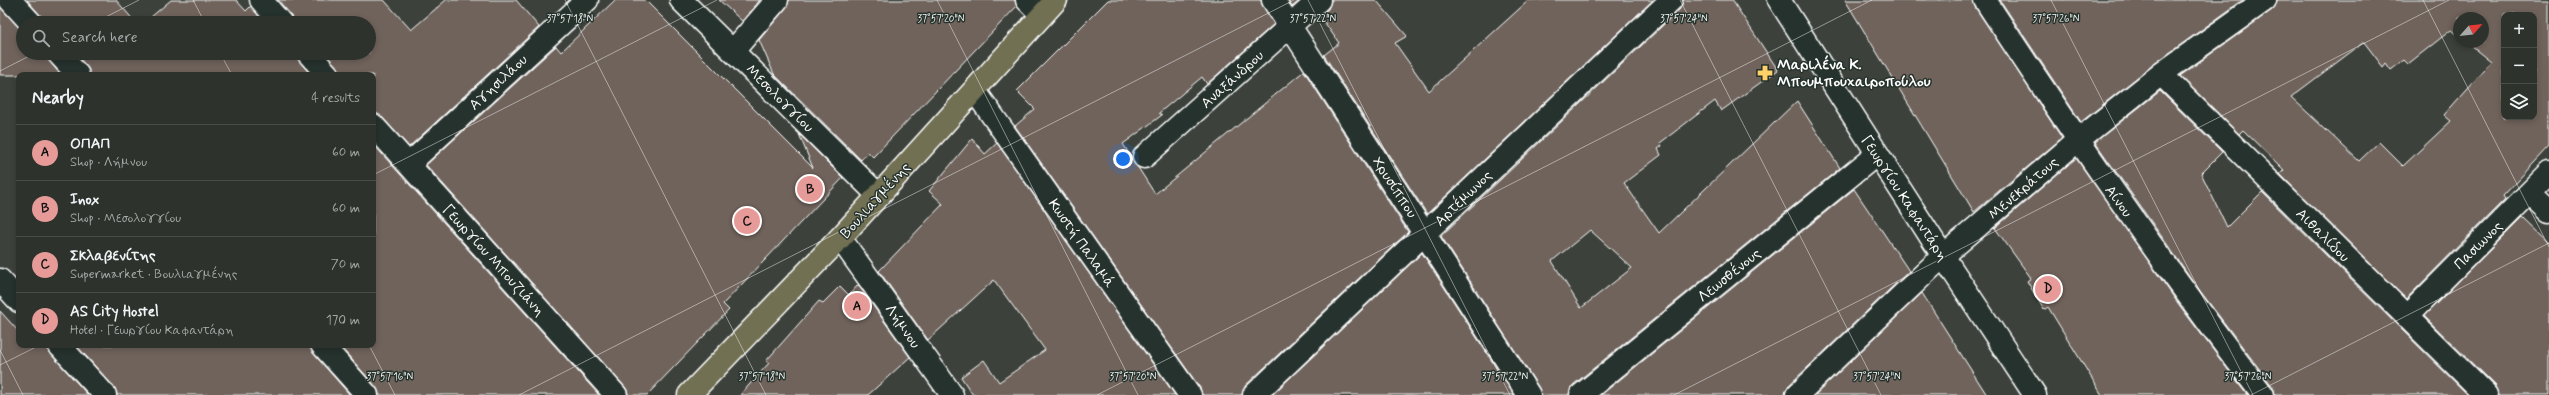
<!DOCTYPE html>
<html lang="en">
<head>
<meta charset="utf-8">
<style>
  body { margin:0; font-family:Mynerve,sans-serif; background:#393e38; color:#f1f3f6 }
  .controls { position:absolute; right:12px; top:12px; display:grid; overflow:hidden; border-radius:8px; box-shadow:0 2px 6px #0003 }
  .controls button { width:36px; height:36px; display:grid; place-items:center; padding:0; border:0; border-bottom:1px solid #484d48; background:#2d322c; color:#f1f3f6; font:20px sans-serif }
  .compass { position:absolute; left:2453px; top:12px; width:36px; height:36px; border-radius:50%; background:#2d322c; box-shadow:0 2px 6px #0003; rotate:63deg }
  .you { position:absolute; left:1123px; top:159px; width:14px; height:14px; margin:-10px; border:3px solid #fff; border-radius:50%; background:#1a73e8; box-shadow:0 0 0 6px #1a73e833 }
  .badge { display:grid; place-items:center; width:26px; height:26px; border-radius:50%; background:#e69b98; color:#111; font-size:13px; font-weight:700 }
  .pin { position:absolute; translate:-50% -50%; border:2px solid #fff; box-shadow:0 1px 4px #0006 }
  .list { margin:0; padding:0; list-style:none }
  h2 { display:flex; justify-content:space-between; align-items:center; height:52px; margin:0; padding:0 16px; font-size:17px }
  h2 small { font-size:13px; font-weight:400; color:#a7aaa9 }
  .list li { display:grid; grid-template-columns:26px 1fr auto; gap:12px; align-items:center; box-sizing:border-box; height:56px; padding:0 16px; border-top:1px solid #484d48 }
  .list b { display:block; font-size:15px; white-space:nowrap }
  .list p { margin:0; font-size:13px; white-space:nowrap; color:#a7aaa9 }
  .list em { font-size:13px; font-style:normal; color:#a7aaa9 }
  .icon { flex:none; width:22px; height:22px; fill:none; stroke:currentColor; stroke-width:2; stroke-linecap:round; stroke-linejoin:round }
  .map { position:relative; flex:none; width:2549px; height:395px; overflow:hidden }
  .search { position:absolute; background:#2d322c; box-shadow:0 2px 6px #0003; left:16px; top:16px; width:360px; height:44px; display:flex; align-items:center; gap:10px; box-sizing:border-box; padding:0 14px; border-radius:22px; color:#a7aaa9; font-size:15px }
  .panel { position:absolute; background:#2d322c; box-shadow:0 2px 6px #0003; left:16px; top:72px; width:360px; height:276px; border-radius:8px }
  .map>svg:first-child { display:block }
  .building { fill:#70645c; stroke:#fff; fill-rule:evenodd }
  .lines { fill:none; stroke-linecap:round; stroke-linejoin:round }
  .minor-casing { stroke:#fff; stroke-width:25 }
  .tertiary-casing { stroke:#fff; stroke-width:25 }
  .primary-casing { stroke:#fff; stroke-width:25 }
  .minor { stroke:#26332d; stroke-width:22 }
  .tertiary { stroke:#26332d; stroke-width:22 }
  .primary { stroke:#716f52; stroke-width:22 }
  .ticks { fill:none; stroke:#fff; stroke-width:1; stroke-opacity:0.45 }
  .labels { text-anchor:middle; stroke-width:3; stroke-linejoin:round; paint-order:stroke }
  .poi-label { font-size:15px; font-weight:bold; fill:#fff; stroke:#26332d; text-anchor:start }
  .street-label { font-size:15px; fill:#fff; stroke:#26332d }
  .ticks-label { font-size:10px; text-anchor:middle; fill:#fff; stroke:#26332d; stroke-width:3; stroke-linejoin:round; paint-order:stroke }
</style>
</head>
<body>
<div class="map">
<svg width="2549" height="395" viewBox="0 0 2549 395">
  <rect width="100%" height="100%" fill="#3c423b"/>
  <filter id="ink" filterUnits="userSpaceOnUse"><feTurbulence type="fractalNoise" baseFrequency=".025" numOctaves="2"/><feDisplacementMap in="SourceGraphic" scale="8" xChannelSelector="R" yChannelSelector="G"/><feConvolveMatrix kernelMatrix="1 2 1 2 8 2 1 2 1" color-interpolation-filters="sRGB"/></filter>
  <g filter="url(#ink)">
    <!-- building -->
    <path class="building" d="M27,0H116L136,23H43L40,15Z
      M171,0H236L246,11L251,6L264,23H144Z
      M278,0H384L411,30L446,0H516L539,27L409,147L382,117L373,113V75H340L337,67L325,53H369V23H293L291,15Z
      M615,0H645L813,168L799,134L843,178L723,304L729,310L647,395H628L625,387L426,165L556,46L561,52Z
      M719,0H760L742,21Z
      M789,0H1015L1017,6L873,157L868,152L861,160L774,74L759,40L786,8Z
      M1108,0H1261L1274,24L1207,84L1202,77L1159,113L1162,115L1123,144L1155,194L1304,71L1408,232L1245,386L1242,395H1202L1200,388L1015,126L1035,109L1017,91Z
      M1288,0H1300L1292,7Z
      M1331,0H1376L1407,36L1395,43L1429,91L1529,0H1653L1427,214L1324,55L1339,43L1320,16L1328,9Z
      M1683,0H1732L1778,70L1721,111L1715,101L1660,143L1662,146L1658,149L1661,155L1624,183L1659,233L1797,101L1840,168L1573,385L1569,395H1541L1539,388L1441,236L1680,9ZM1590,230L1632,268L1581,308L1552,261Z
      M1845,0H1973L1975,7L2062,138L1974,212Z
      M2000,0H2243L2154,64L2081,122Z
      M2277,0H2549V147L2503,196L2505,199L2406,299L2280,174L2284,170L2243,130L2239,134L2180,76L2272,10ZM2504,15H2534V117H2504ZM2459,18H2483V42H2466L2491,62L2444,115L2451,121L2403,166L2379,142L2359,161L2291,97L2364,42L2383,67L2386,63L2391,70L2404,60L2408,64L2451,30L2459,37Z
      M0,7L23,32V53H46L49,61L61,75H0Z
      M75,53H296L299,61L311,75H90L87,67Z
      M2160,91L2222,152L2201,173L2227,227L2262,192L2468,395H2275L2273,387L2200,291L2095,142Z
      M972,139L985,154L997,143L1175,395H973L961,377L984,360L999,382L1045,350L994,280L928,340L879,271L943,204L929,191Z
      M373,144L599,395H379L376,387L339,345H373Z
      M2076,158L2180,306L2247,395H2102L2048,307L2044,310L2027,281L2031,278L1995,228Z
      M1854,189L1909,271L1788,386L1785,395H1601Z
      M2523,217L2549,242V395H2498L2495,386L2424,316Z
      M1422,253L1514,395H1272Z
      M858,285L910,357L868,395H740L769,363L766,361L819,301L823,303L840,286L849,295Z
      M1922,293L1987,395H1815Z
      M0,311L19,332V345H47L50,353L88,395H0Z
      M76,345H310L313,353L350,395H117L114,387Z"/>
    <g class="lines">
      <defs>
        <path id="minor" d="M10,0L31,23
          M261,0L281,23
          M681,0L879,196
          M1027,0L1042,15
          M1273,0L1529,395
          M733,51L777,0
          M58,53L78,75
          M308,53L328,75
          M2161,74L2486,395
          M975,91L1190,395
          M373,125L616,395
          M1144,157L1319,0
          M409,164L587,0
          M2530,193L2549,211
          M840,238L952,395
          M0,280L19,301
          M2406,317L2549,173
          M59,345L105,395
          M322,345L367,395
          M1254,395L1671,0
          M1581,395L1877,154
          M1797,395L1943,256L2077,141L2161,74L2265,0"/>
        <path id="tertiary" d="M1779,0L1943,256L2035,395
          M1985,0C2073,135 2164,267 2263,395"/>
        <path id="primary" d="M689,395L840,238L1056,0"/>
      </defs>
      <!-- minor casing -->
      <use href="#minor" class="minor-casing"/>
      <!-- tertiary casing -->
      <use href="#tertiary" class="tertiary-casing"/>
      <!-- primary casing -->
      <use href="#primary" class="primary-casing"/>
      <!-- minor -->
      <use href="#minor" class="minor"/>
      <!-- tertiary -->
      <use href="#tertiary" class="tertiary"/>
      <!-- primary -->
      <use href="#primary" class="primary"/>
    </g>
  </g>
  <!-- ticks -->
  <path class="ticks" d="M193,0L205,23M565,0L766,395M937,0L1138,395M1308,0L1510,395M1680,0L1881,395M2051,0L2253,395M2423,0L2549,247M94,23L139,0M220,53L232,75M0,71L35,53M373,175L717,0M369,345L395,395M0,350L23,395M0,365L40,345M519,395L1294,0M1097,395L1872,0M1674,395L2449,0M2251,395L2549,243"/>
  <!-- icons -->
  <defs>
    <symbol id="pharmacy-bare" viewBox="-9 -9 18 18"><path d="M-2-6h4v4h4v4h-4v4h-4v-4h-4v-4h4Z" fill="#ffd166" stroke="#26332d" stroke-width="2.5" paint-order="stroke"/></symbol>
  </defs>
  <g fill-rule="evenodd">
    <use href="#pharmacy-bare" x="1754" y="62" width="22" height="22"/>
  </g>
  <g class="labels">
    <!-- poi labels -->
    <g class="poi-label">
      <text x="1777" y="69">Μαριλένα Κ.<tspan x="1777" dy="17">Μπουμπουχαιροπούλου</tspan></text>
    </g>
    <!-- street labels -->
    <g class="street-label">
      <text transform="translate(1232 79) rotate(-42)" y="5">Αναξάνδρου</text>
      <text transform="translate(498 82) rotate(-43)" y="5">Αγησιλάου</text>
      <text transform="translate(780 98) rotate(45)" y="5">Μεσολογγίου</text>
      <text transform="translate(1395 187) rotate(57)" y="5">Χρυσίππου</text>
      <text transform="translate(2023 188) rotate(-41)" y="5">Μενεκράτους</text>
      <text transform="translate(1463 198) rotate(-44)" y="5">Αρτέμωνος</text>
      <text transform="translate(1905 198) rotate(57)" y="5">Γεωργίου Καφαντάρη</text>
      <text transform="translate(875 200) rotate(-48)" y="5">Βουλιαγμένης</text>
      <text transform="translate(2119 201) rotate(54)" y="5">Αίνου</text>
      <text transform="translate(2323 235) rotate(45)" y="5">Αιθαλίδου</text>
      <text transform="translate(1082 243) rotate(55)" y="5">Κωστή Παλαμά</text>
      <text transform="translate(2478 245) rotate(-45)" y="5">Πασιωνος</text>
      <text transform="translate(494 260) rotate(48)" y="5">Γεωργίου Μπουζιάνη</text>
      <text transform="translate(1729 275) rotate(-39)" y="5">Λεωσθένους</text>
      <text transform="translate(903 326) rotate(55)" y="5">Λήμνου</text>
    </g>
  </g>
  <g class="ticks-label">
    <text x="570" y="22">37°57'18"N</text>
    <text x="941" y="22">37°57'20"N</text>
    <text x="1313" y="22">37°57'22"N</text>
    <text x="1684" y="22">37°57'24"N</text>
    <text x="2056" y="22">37°57'26"N</text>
    <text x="390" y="380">37°57'16"N</text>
    <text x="762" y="380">37°57'18"N</text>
    <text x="1133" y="380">37°57'20"N</text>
    <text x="1505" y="380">37°57'22"N</text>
    <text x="1877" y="380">37°57'24"N</text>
    <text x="2248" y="380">37°57'26"N</text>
  </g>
</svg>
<div class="controls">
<button>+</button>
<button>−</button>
<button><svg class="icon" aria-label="layers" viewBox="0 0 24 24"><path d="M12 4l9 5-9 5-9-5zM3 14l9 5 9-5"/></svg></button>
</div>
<svg class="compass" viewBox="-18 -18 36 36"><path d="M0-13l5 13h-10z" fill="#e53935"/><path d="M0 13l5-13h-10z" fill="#a7aaa9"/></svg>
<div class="you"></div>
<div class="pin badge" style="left:857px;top:306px">A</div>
<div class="pin badge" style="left:810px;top:189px">B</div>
<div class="pin badge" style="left:747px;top:221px">C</div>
<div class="pin badge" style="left:2048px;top:289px">D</div>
<div class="search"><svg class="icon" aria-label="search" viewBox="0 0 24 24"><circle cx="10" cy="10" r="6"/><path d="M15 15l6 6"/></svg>Search here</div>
<section class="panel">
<h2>Nearby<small>4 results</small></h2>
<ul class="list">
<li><span class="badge">A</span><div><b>ΟΠΑΠ</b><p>Shop · Λήμνου</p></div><em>60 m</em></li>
<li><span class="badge">B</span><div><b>Inox</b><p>Shop · Μεσολογγίου</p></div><em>60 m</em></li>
<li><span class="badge">C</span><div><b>Σκλαβενίτης</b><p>Supermarket · Βουλιαγμένης</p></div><em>70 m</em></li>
<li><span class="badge">D</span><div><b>AS City Hostel</b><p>Hotel · Γεωργίου Καφαντάρη</p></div><em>170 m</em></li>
</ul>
</section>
</div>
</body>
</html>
